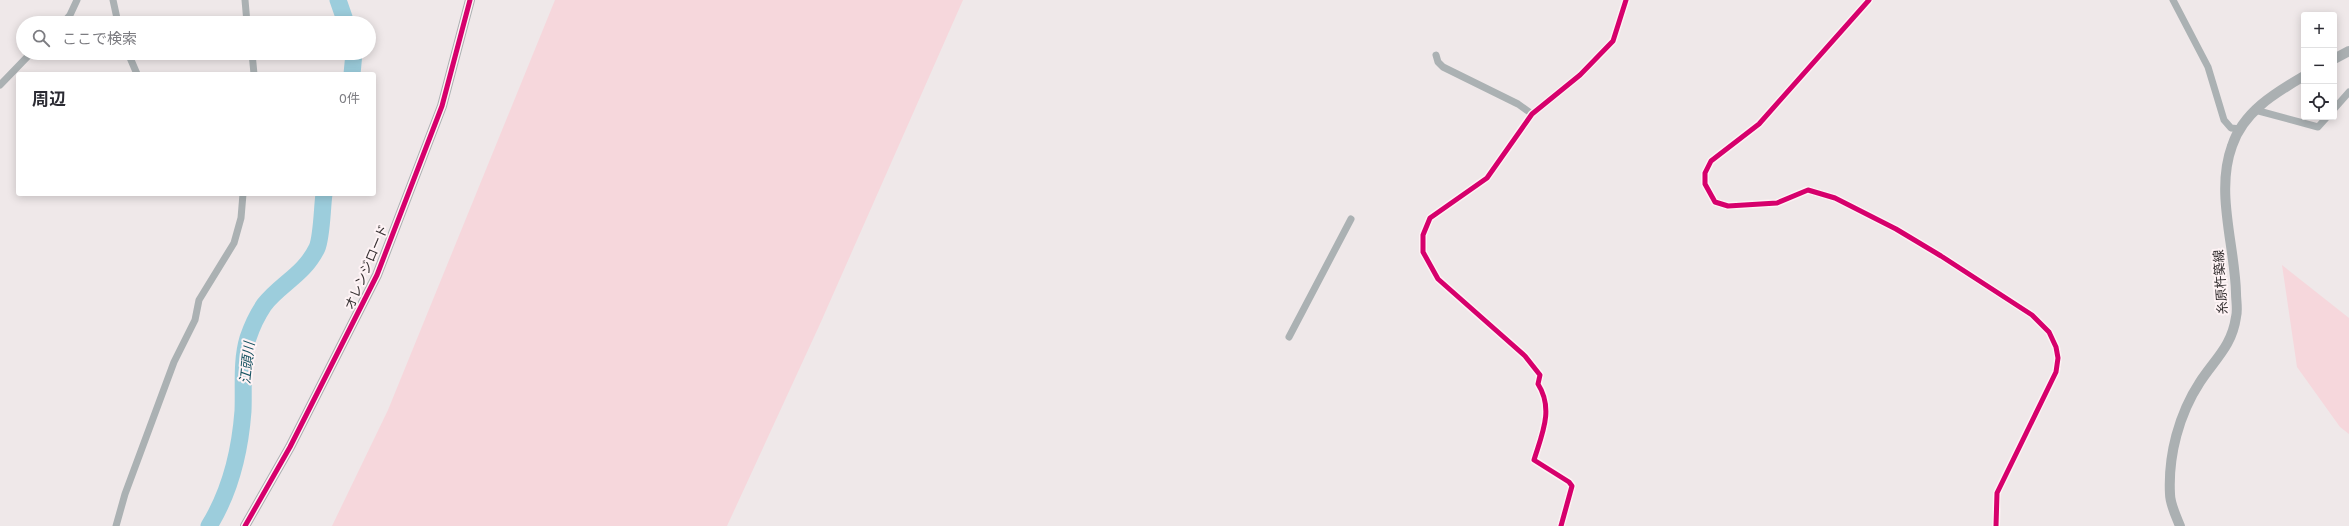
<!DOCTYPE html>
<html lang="ja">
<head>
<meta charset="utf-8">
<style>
  body { margin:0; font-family:Overpass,"Noto Sans JP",sans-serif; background:#f7f7f7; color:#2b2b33 }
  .controls { position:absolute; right:12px; top:12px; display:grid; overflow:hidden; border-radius:4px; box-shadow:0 2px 10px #0003 }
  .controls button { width:36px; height:36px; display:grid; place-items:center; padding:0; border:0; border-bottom:1px solid #e1e1e2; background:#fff; color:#2b2b33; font:20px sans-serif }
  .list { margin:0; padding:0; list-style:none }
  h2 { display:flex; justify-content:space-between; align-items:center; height:52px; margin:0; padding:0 16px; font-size:17px }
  h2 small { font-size:13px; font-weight:400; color:#7c7c81 }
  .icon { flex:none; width:22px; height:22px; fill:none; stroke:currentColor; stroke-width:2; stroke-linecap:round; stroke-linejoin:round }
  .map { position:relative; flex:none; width:2349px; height:526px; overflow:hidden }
  .search { position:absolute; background:#fff; box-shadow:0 2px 10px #0003; left:16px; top:16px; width:360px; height:44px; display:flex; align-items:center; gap:10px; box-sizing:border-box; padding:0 14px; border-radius:22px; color:#7c7c81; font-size:15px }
  .panel { position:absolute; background:#fff; box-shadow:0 2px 10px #0003; left:16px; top:72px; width:360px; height:124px; border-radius:4px }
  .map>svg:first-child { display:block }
  .green { fill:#f6d7dc }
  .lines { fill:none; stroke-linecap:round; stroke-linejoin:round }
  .river { stroke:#9ccddc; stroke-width:17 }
  .street { stroke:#abb1b3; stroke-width:7 }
  .secondary { stroke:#abb0b2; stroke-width:10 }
  .cycleway-casing { stroke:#fef3f5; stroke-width:8 }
  .cycleway { stroke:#d6006c; stroke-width:5 }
  .labels { text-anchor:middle; stroke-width:4; stroke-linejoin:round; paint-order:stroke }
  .street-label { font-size:13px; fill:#353031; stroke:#fef3f5 }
  .water-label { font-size:14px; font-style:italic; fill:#155261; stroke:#fef3f5 }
</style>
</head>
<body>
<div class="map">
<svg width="2349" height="526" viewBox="0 0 2349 526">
  <rect width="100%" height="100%" fill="#efe8e9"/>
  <!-- green -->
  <path class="green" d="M555,0H963L820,324L727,526H332L388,410Z
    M2282,265L2349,318V434L2340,427L2297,367Z"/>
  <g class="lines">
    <!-- river -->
    <path class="river" d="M338,0L346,23
      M352,74L354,53
      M209,526C230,492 240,451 243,411C244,388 241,361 248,338C251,329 258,314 264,305C280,284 304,275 317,248C322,236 322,208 324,194"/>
    <!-- street -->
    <path class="street" d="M113,0L118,23
      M245,0L247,23
      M1869,0L1759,124L1711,161L1705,173V184L1715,202L1728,206L1777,203L1808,190L1835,198L1896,229L1941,256L2032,315L2049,332L2056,347L2058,358L2056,372L1997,493L1996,526
      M2173,0L2208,67L2224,120L2231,128L2241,129
      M63,23L70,15L77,0
      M128,53L137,74
      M252,53L254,74
      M1436,55L1438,62L1443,67L1518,104L1532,114
      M0,85L31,53
      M2334,109L2349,92
      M2255,110L2318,127L2327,117
      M1289,337L1351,219
      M116,526L125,494L174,362L195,320L199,300L234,243L241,218L243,194
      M1561,526L1572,486L1569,482L1534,460C1542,434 1554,409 1538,384L1540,375L1525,356L1438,279L1423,252V235L1430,218L1487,178L1532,114L1580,75L1613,41L1626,0"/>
    <!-- secondary -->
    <path class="secondary" d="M2334,59L2349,51
      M245,526L290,447L377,275L442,106L470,0
      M2180,526C2176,516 2170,504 2170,494C2168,455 2179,414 2200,382C2215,359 2232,346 2236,317C2238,310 2236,301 2236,293C2235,246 2215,192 2232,146C2243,112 2275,93 2304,76"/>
    <defs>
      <path id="cycleway" d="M1869,0L1759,124L1711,161L1705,173V184L1715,202L1728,206L1777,203L1808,190L1835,198L1896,229L1941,256L2032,315L2049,332L2056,347L2058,358L2056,372L1997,493L1996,526
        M245,526L290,447L377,275L442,106L470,0
        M1561,526L1572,486L1569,482L1534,460C1542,434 1554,409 1538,384L1540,375L1525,356L1438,279L1423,252V235L1430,218L1487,178L1532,114L1580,75L1613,41L1626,0"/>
    </defs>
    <!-- cycleway casing -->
    <use href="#cycleway" class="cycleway-casing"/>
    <!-- cycleway -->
    <use href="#cycleway" class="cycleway"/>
  </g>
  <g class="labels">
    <!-- street labels -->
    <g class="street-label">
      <text transform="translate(366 267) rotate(-67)" y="5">オレンジロード</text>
      <text transform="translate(2220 282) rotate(-94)" y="5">糸原杵築線</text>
    </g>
    <!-- water labels -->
    <g class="water-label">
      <text transform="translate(247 363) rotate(-84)" y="5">江頭川</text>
    </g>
  </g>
</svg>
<div class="controls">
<button>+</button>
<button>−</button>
<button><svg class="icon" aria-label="locate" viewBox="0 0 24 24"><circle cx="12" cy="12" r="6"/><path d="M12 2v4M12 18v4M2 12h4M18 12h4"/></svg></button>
</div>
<div class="search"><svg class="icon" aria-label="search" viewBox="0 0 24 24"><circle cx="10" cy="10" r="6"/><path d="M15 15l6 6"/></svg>ここで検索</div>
<section class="panel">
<h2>周辺<small>0件</small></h2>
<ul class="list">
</ul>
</section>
</div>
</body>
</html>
